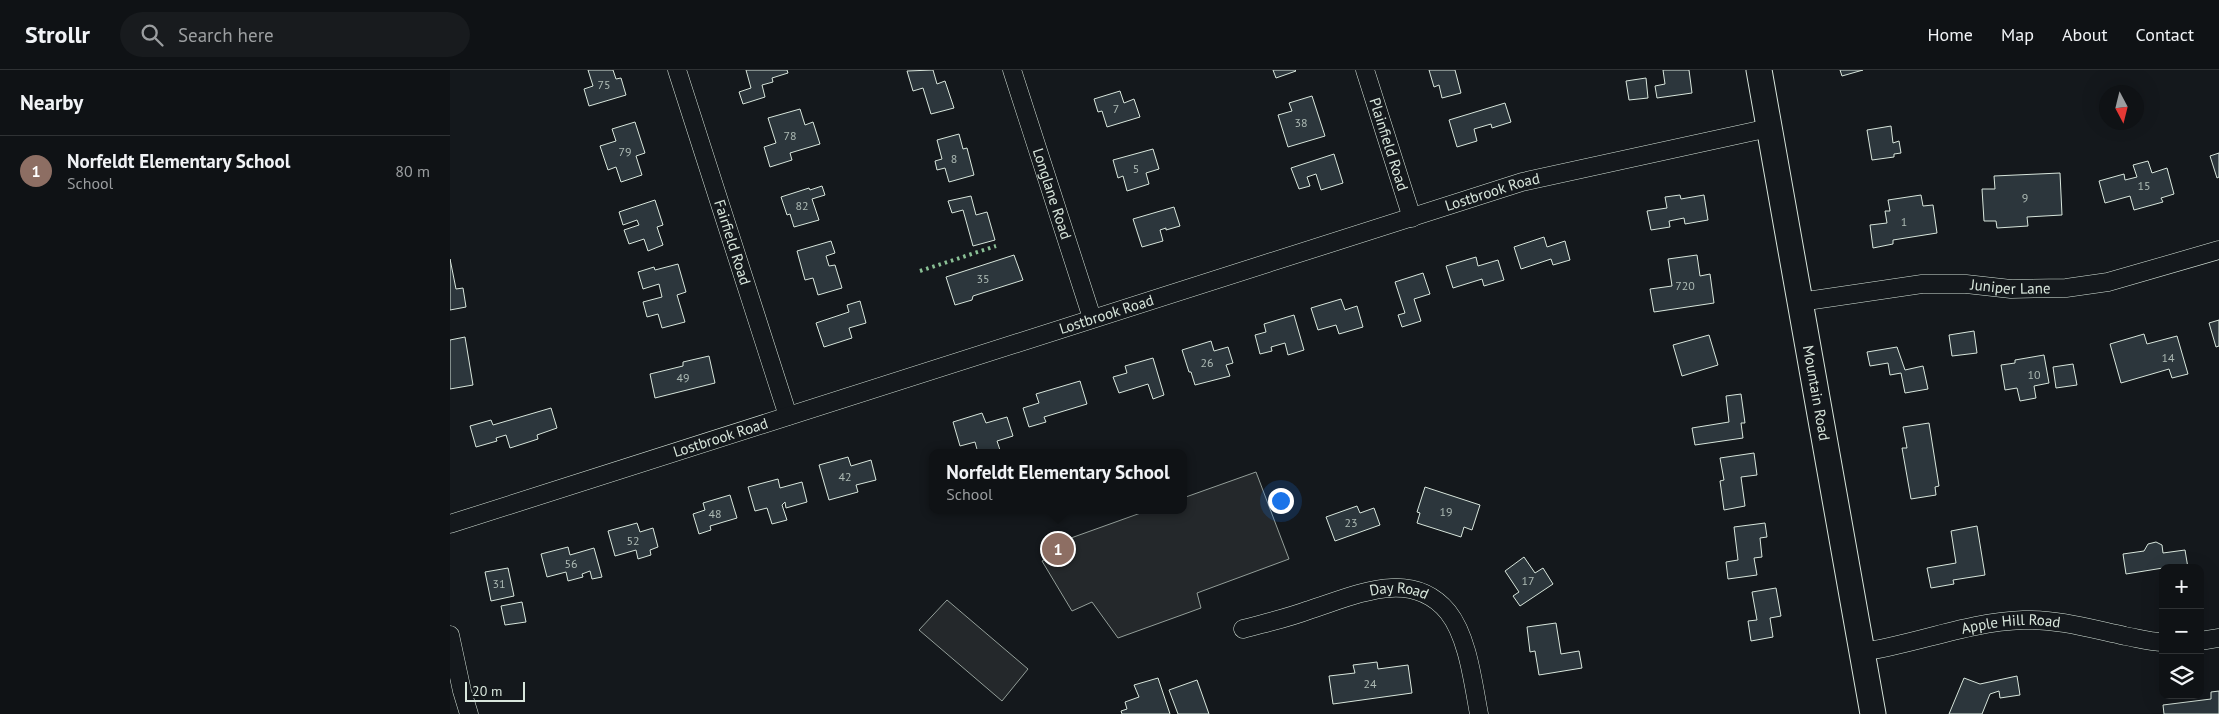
<!DOCTYPE html>
<html lang="en">
<head>
<meta charset="utf-8">
<style>
  body { margin:0; font-family:"PT Sans",sans-serif; background:#181b1e; color:#f1f3f6 }
  .controls { position:absolute; right:15px; bottom:15px; display:grid; overflow:hidden; border-radius:10px; box-shadow:0 5px 20px #0002 }
  .controls button { width:45px; height:45px; display:grid; place-items:center; padding:0; border:0; border-bottom:1px solid #2f3234; background:#0f1215; color:#f1f3f6; font:25px sans-serif }
  .compass { position:absolute; left:1649px; top:15px; width:45px; height:45px; border-radius:50%; background:#0f1215; box-shadow:0 5px 20px #0002; rotate:173deg }
  .scale { position:absolute; left:15px; bottom:12px; width:60px; box-sizing:border-box; padding-left:5px; border:2px solid #d8e6dc; border-top:0; font-size:14px; line-height:18px; white-space:nowrap; color:#d8e6dc; -webkit-text-stroke:4px #14181c; paint-order:stroke }
  .you { position:absolute; left:830px; top:430px; width:18px; height:18px; margin:-12px; border:4px solid #fff; border-radius:50%; background:#1a73e8; box-shadow:0 0 0 8px #1a73e833 }
  .badge { display:grid; place-items:center; width:32px; height:32px; border-radius:50%; background:#d93025; color:#fff; font-size:16px; font-weight:700 }
  .pin { position:absolute; translate:-50% -50%; border:2px solid #fff; box-shadow:0 1px 5px #0006 }
  .popup { position:absolute; left:479px; top:379px; width:258px; height:65px; box-sizing:border-box; display:grid; place-content:center; border-radius:10px; background:#0f1215; filter:drop-shadow(0 1px 4px #0005); font-size:16px; white-space:nowrap; color:#9b9ea0 }
  .popup b { font-size:19px; color:#f1f3f6 }
  .popup::after { content:''; position:absolute; left:50%; top:100%; margin-left:-10px; border:10px solid transparent; border-top-color:#0f1215 }
  .list { margin:0; padding:0; list-style:none }
  h2 { display:flex; justify-content:space-between; align-items:center; height:65px; margin:0; padding:0 20px; font-size:21px }
  h2 small { font-size:16px; font-weight:400; color:#9b9ea0 }
  .list li { display:grid; grid-template-columns:32px 1fr auto; gap:15px; align-items:center; box-sizing:border-box; height:70px; padding:0 20px; border-top:1px solid #2f3234 }
  .list b { display:block; font-size:19px; white-space:nowrap }
  .list p { margin:0; font-size:16px; white-space:nowrap; color:#9b9ea0 }
  .list em { font-size:16px; font-style:normal; color:#9b9ea0 }
  .icon { flex:none; width:28px; height:28px; fill:none; stroke:currentColor; stroke-width:2; stroke-linecap:round; stroke-linejoin:round }
  .map { position:relative; flex:none; width:1769px; height:644px; overflow:hidden }
  header { display:flex; align-items:center; gap:30px; box-sizing:border-box; height:70px; padding:0 25px; background:#0f1215; border-bottom:1px solid #2f3234 }
  header strong { font-size:24px }
  nav { display:flex; gap:28px; margin-inline-start:auto; font-size:18px }
  .search { width:350px; height:45px; background:#181b1e; display:flex; align-items:center; gap:12px; box-sizing:border-box; padding:0 18px; border-radius:28px; color:#9b9ea0; font-size:19px }
  main { display:flex }
  aside { flex:1; background:#0f1215 }
  .map>svg:first-child { display:block }
  .parking { fill:#24282b; stroke:#939e99 }
  .building { fill:#2c363c; stroke:#d8e6dc }
  .lines { fill:none; stroke-linecap:round; stroke-linejoin:round }
  .minor-casing { stroke:#d8e6dc; stroke-width:19 }
  .secondary-casing { stroke:#d8e6dc; stroke-width:27 }
  .minor { stroke:#14181c; stroke-width:18 }
  .secondary { stroke:#14181c; stroke-width:25 }
  .hedge { stroke:#8ac095; stroke-width:4; stroke-dasharray:2.5 4; stroke-linecap:butt }
  .labels { text-anchor:middle; stroke-width:4; stroke-linejoin:round; paint-order:stroke }
  .number-label { font-size:12px; fill:#adbab4 }
  .street-label { font-size:15px; fill:#d8e6dc; stroke:#14181c }
</style>
</head>
<body>
<header>
<strong>Strollr</strong>
<div class="search"><svg class="icon" aria-label="search" viewBox="0 0 24 24"><circle cx="10" cy="10" r="6"/><path d="M15 15l6 6"/></svg>Search here</div>
<nav><a>Home</a><a>Map</a><a>About</a><a>Contact</a></nav>
</header>
<main>
<aside>
<h2>Nearby<small></small></h2>
<ul class="list">
<li><span class="badge" style="background:#8d6e63">1</span><div><b>Norfeldt Elementary School</b><p>School</p></div><em>80 m</em></li>
</ul>
</aside>
<div class="map">
<svg width="1769" height="644" viewBox="0 0 1769 644">
  <rect width="100%" height="100%" fill="#14181c"/>
  <!-- parking -->
  <path class="parking" d="M806,402L839,489L747,523L751,538L668,568L642,532L622,541L592,491L611,483L607,473L699,440H733V428Z
    M497,530L578,599L552,631L469,560Z"/>
  <!-- building -->
  <path class="building" d="M138,0H163L166,9L171,8L176,25L139,36L134,19L143,16Z
    M296,0H337L338,3L322,8L323,12L312,15L315,27L293,34L289,22L301,18Z
    M483,0L487,14L495,11L504,38L481,44L473,18L463,21L457,1Z
    M823,0H845L846,1L826,8Z
    M979,0H1005L1011,23L992,28L989,15L984,17Z
    M1213,0H1239L1242,23L1207,28L1205,16L1215,14Z
    M1390,0H1413L1392,6Z
    M1196,8L1198,28L1179,30L1176,11Z
    M670,21L674,33L684,29L690,47L657,57L652,41L648,42L644,29Z
    M862,26L875,66L838,77L828,45L842,41L839,33Z
    M1055,33L1061,52L1042,58L1041,54L1024,59L1027,71L1007,77L999,50Z
    M350,39L355,55L363,52L370,74L340,83L342,90L320,97L314,77L326,73L318,48Z
    M185,52L195,83L186,86L192,105L171,112L166,97L158,100L150,76L166,71L162,59Z
    M1441,56L1443,73L1449,71L1451,83L1444,84V87L1422,90L1417,60Z
    M509,64L513,79L517,78L524,105L499,112L495,98L487,100L485,91L492,89L487,70Z
    M703,79L709,99L696,103L699,114L677,121L673,106L668,108L663,90Z
    M1769,83V107L1767,108L1760,86Z
    M884,84L893,113L871,120L866,104L857,107L860,116L849,119L841,98Z
    M1698,91L1702,103L1717,98L1724,124L1711,128L1713,132L1684,140L1680,126L1655,133L1649,111L1674,104L1675,110L1687,107L1683,95Z
    M1610,103L1612,145L1577,147L1578,156L1547,158L1546,151H1534L1532,119H1545L1544,106Z
    M372,116L375,125L362,129L369,150L344,157L340,144L337,145L331,127L359,118L360,120Z
    M1230,125L1231,129L1254,125L1258,150L1235,154L1234,148L1219,151L1220,157L1201,160L1197,141L1217,138L1215,127Z
    M1471,125L1473,136L1483,135L1487,163L1443,170V174L1423,178L1420,155L1437,153L1435,141H1440L1438,130Z
    M521,126L526,145L537,142L545,170L523,176L513,140L502,143L498,131Z
    M205,130L213,155L207,157L213,175L198,181L194,169L179,174L174,160L189,155L187,150L173,155L169,142Z
    M724,137L730,156L716,160V158L710,160L713,171L692,177L683,149Z
    M1094,167L1097,177L1115,171L1120,190L1103,195L1101,189L1071,199L1064,177Z
    M381,171L385,183L376,186L379,196L385,195L392,218L368,225L363,208L355,210L347,181Z
    M564,185L573,210L523,226L522,230L505,235L496,207Z
    M1247,185L1250,206L1260,204L1264,233L1204,242L1200,219L1222,216L1218,189Z
    M1026,187L1028,196L1048,190L1054,210L1034,216L1032,209L1003,218L996,196Z
    M0,189L6,219L13,218L16,237L0,240Z
    M228,194L236,222L227,225L235,252L212,258L208,244L197,247L193,232L212,227L209,214L193,219L188,202L204,197L205,200Z
    M973,203L980,224L964,229L971,251L952,257L948,245L955,243L945,212Z
    M891,229L895,240L907,236L913,257L889,264L886,255L868,260L861,238Z
    M410,231L416,253L399,258L402,268L374,277L366,253L399,242L397,235Z
    M844,245L854,280L838,285L835,273L821,277L822,281L810,284L805,265L816,262L814,254Z
    M1769,250V276L1766,277L1759,253Z
    M1524,261L1527,283L1502,286L1499,265Z
    M1694,264L1697,274L1727,266L1738,304L1722,308L1719,299L1671,313L1660,274Z
    M1259,265L1268,295L1232,306L1223,275Z
    M15,267L23,315L0,319V270Z
    M761,271L764,281L778,277L783,293L776,295L780,306L745,315L741,302H739L732,280Z
    M1447,277L1455,300L1473,296L1478,319L1455,323L1451,303L1440,305L1438,293L1420,296L1417,282Z
    M1594,285L1599,313L1584,316L1586,328L1570,331L1567,318L1555,320L1551,295L1565,293V290Z
    M259,286L265,313L205,328L200,304L233,296V292Z
    M703,288L714,325L703,329L698,314L669,323L663,307L677,303L675,296Z
    M1623,294L1627,315L1606,318L1603,297Z
    M630,311L637,334L594,347L596,352L579,357L573,338L589,333L586,324Z
    M1291,324L1295,353H1291L1293,368L1245,375L1242,358L1279,352L1276,326Z
    M101,338L107,358L87,365L88,369L60,378L56,365L46,368L47,371L26,377L20,356L41,350L43,355Z
    M532,343L536,353L557,347L563,366L547,371L551,383H528L525,372L510,376L503,352Z
    M1479,353L1489,416L1485,417L1486,425L1461,429L1452,378H1457L1453,357Z
    M1304,383L1307,405L1291,407L1295,436L1274,440L1270,411L1274,410L1270,388Z
    M398,387L401,396L421,390L426,410L406,415L408,422L379,430L369,395Z
    M328,409L330,418L352,412L357,432L336,438L335,432L332,435L337,450L322,454L317,438L305,441L298,417Z
    M975,417L1030,435L1022,460L1014,457L1011,467L967,453L970,443L967,442Z
    M280,425L287,448L260,456L261,460L249,464L243,444L255,440L253,433Z
    M907,436L910,443L924,438L930,455L885,471L876,447Z
    M187,453L190,462L203,458L208,477L200,480L201,485L188,489L186,480L165,486L158,461Z
    M1315,453L1317,467L1310,468L1312,487L1304,488L1307,505L1278,509L1276,492L1288,490L1284,457Z
    M1527,456L1535,505L1503,510L1504,514L1481,518L1477,498L1506,493L1501,461Z
    M1706,472L1712,475L1713,483L1735,480L1738,498H1713L1676,504L1673,484L1694,481L1698,474Z
    M118,477L120,485L144,478L152,507L142,509L140,501L132,504L133,507L118,511L116,502L97,507L91,484Z
    M1074,487L1085,503L1093,498L1103,514L1070,536L1063,526L1069,522L1055,501Z
    M58,498L64,526L41,531L35,502Z
    M1326,518L1331,546L1320,548L1323,567L1301,571L1298,551L1307,550L1302,522Z
    M72,532L76,552L55,555L51,536Z
    M1106,553L1111,584L1129,581L1132,598L1089,605L1085,581L1080,582L1077,557Z
    M927,592L928,599L958,595L962,623L883,634L879,606L905,603L903,595Z
    M1567,606L1570,625L1550,628L1549,621L1540,624L1532,644H1499L1514,608L1530,614Z
    M708,608L720,644H672L671,641L677,639L675,632L689,627L684,615Z
    M747,610L759,644H728L719,620Z
    M1769,621V644H1714L1713,635L1761,629V622Z"/>
  <g class="lines">
    <defs>
      <g id="minor">
        <path id="s1" d="M227,0L338,346"/>
        <path id="s2" d="M562,0L642,248"/>
        <path id="s3" d="M915,0L962,148"/>
        <path id="s4" d="M1350,232L1472,214H1516L1561,219L1616,218L1658,212L1769,180"/>
        <path id="s5" d="M0,454L1072,112L1319,58"/>
        <path id="s6" d="M793,559C815,553 838,548 859,540C904,526 961,497 998,542C1018,567 1023,613 1029,644"/>
        <path d="M0,565L12,621L19,644"/>
        <path d="M1750,571L1769,568"/>
        <path id="s7" d="M1412,582C1466,574 1518,552 1573,550C1608,549 1642,559 1675,566C1687,568 1700,572 1713,572"/>
      </g>
      <g id="secondary">
        <path id="s8" d="M1309,0L1423,644"/>
      </g>
    </defs>
    <!-- minor casing -->
    <use href="#minor" class="minor-casing"/>
    <!-- secondary casing -->
    <use href="#secondary" class="secondary-casing"/>
    <!-- minor -->
    <use href="#minor" class="minor"/>
    <!-- secondary -->
    <use href="#secondary" class="secondary"/>
    <!-- hedge -->
    <path class="hedge" d="M470,201L546,176"/>
  </g>
  <g class="labels">
    <!-- number labels -->
    <g class="number-label">
      <text x="154" y="19">75</text>
      <text x="666" y="43">7</text>
      <text x="851" y="57">38</text>
      <text x="340" y="70">78</text>
      <text x="175" y="86">79</text>
      <text x="504" y="93">8</text>
      <text x="686" y="103">5</text>
      <text x="1694" y="120">15</text>
      <text x="1575" y="132">9</text>
      <text x="352" y="140">82</text>
      <text x="1454" y="156">1</text>
      <text x="533" y="213">35</text>
      <text x="1235" y="220">720</text>
      <text x="1718" y="292">14</text>
      <text x="757" y="297">26</text>
      <text x="1584" y="309">10</text>
      <text x="233" y="312">49</text>
      <text x="395" y="411">42</text>
      <text x="996" y="446">19</text>
      <text x="265" y="448">48</text>
      <text x="901" y="457">23</text>
      <text x="183" y="475">52</text>
      <text x="121" y="498">56</text>
      <text x="1078" y="515">17</text>
      <text x="49" y="518">31</text>
      <text x="920" y="618">24</text>
    </g>
    <!-- street labels -->
    <g class="street-label">
      <text dy="5" stroke="none"><textPath href="#s3" startOffset="78">Plainfield Road</textPath></text>
      <text dy="5" stroke="none"><textPath href="#s5" startOffset="1094">Lostbrook Road</textPath></text>
      <text dy="5" stroke="none"><textPath href="#s2" startOffset="130">Longlane Road</textPath></text>
      <text dy="5" stroke="none"><textPath href="#s1" startOffset="181">Fairfield Road</textPath></text>
      <text dy="5" stroke="none"><textPath href="#s4" startOffset="212">Juniper Lane</textPath></text>
      <text dy="5" stroke="none"><textPath href="#s5" startOffset="689">Lostbrook Road</textPath></text>
      <text dy="5" stroke="none"><textPath href="#s8" startOffset="328">Mountain Road</textPath></text>
      <text dy="5" stroke="none"><textPath href="#s5" startOffset="284">Lostbrook Road</textPath></text>
      <text dy="5" stroke="none"><textPath href="#s6" startOffset="162">Day Road</textPath></text>
      <text dy="5" stroke="none"><textPath href="#s7" startOffset="152">Apple Hill Road</textPath></text>
    </g>
  </g>
</svg>
<div class="controls">
<button>+</button>
<button>−</button>
<button><svg class="icon" aria-label="layers" viewBox="0 0 24 24"><path d="M12 4l9 5-9 5-9-5zM3 14l9 5 9-5"/></svg></button>
</div>
<svg class="compass" viewBox="-18 -18 36 36"><path d="M0-13l5 13h-10z" fill="#e53935"/><path d="M0 13l5-13h-10z" fill="#9b9ea0"/></svg>
<div class="scale">20 m</div>
<div class="you"></div>
<div class="pin badge" style="left:608px;top:479px;background:#8d6e63">1</div>
<div class="popup"><b>Norfeldt Elementary School</b>School</div>
</div>
</main>
</body>
</html>
